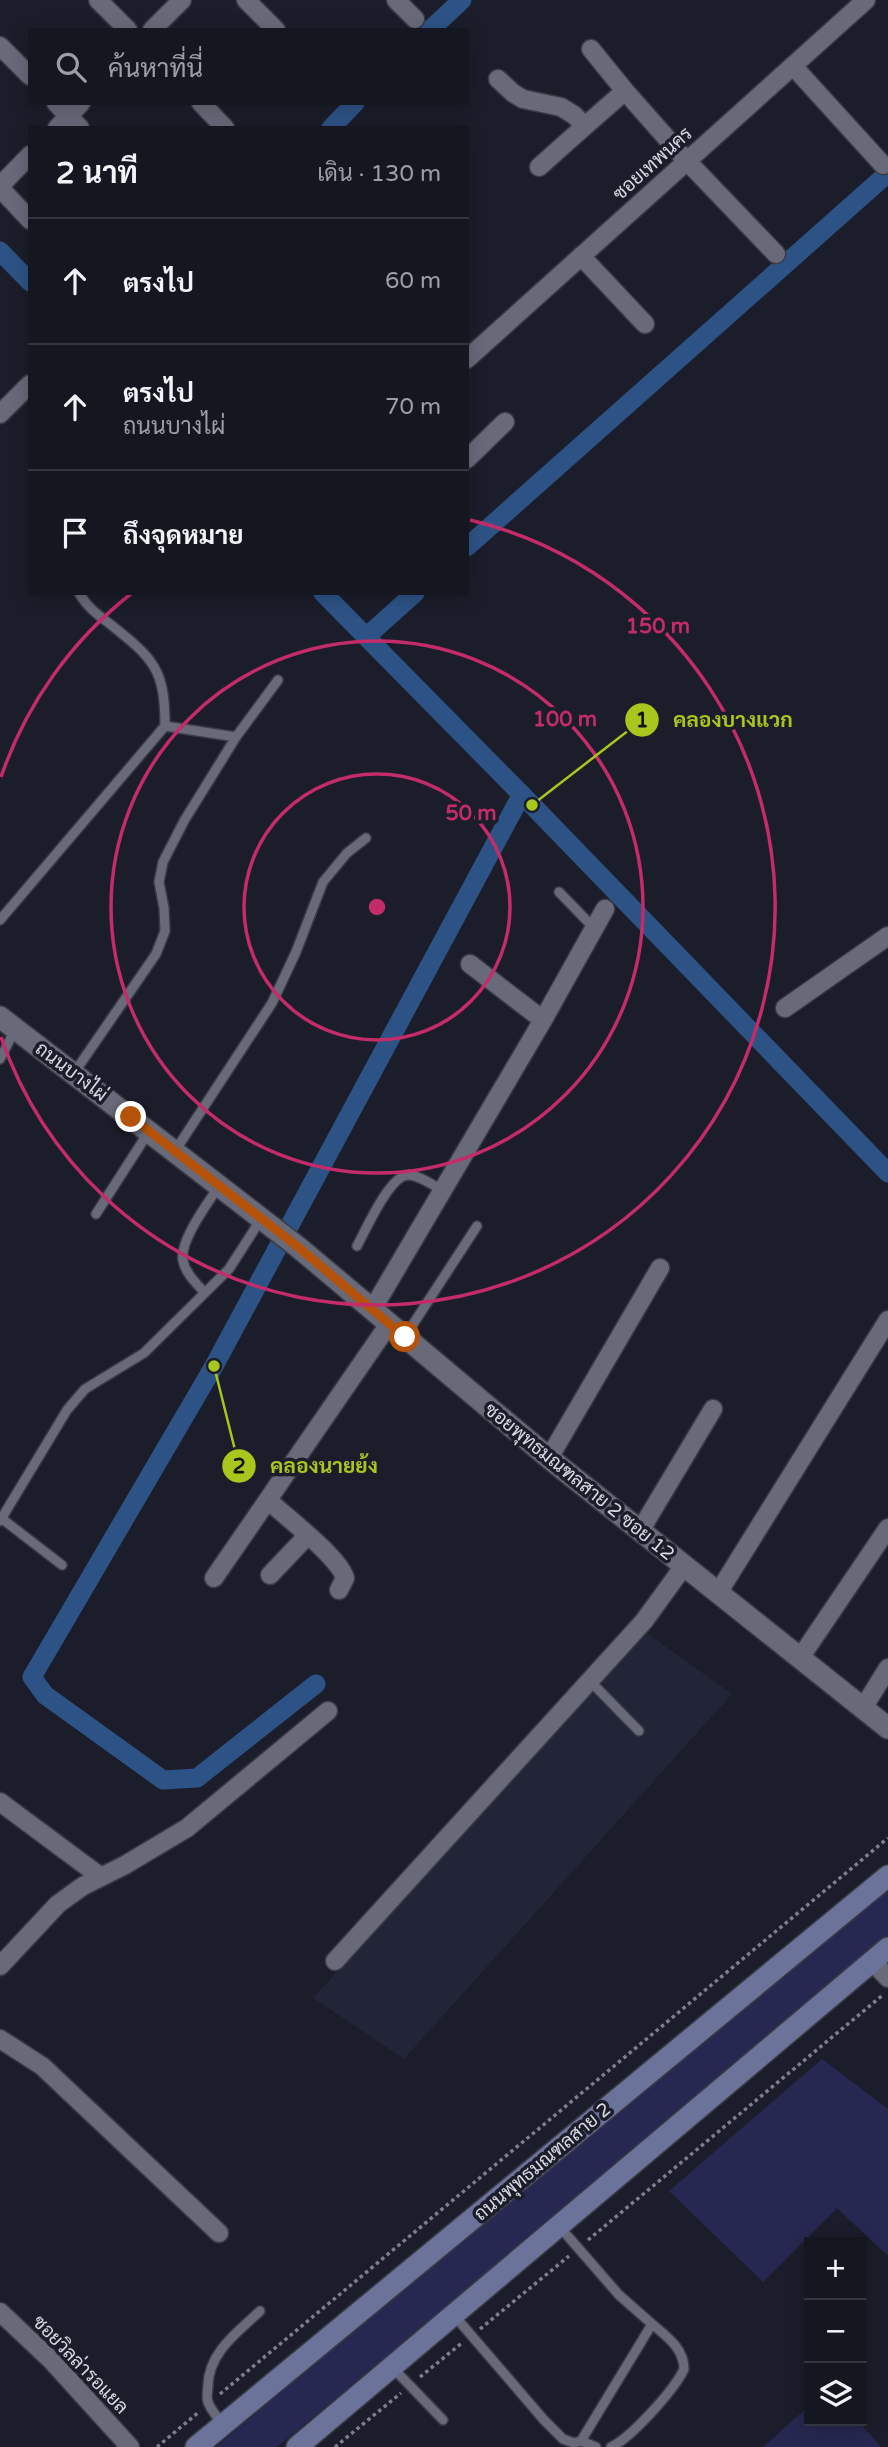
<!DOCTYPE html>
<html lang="th">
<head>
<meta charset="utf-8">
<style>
  body { margin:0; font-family:"Varela Round",Sarabun,sans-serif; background:#1d1f29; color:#f1f3f6 }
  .controls { position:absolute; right:21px; bottom:21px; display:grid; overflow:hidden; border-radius:0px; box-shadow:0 4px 18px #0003 }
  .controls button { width:63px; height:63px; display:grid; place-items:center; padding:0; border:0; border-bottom:2px solid #33353e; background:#141620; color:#f1f3f6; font:35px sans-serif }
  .stop { position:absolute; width:21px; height:21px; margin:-16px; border:5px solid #b45309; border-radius:50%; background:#fff }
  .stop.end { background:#b45309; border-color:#fff; box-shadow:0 2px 7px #0008 }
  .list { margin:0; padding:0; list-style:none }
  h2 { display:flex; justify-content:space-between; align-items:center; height:91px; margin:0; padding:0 28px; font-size:30px }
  h2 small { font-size:23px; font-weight:400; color:#9d9fa5 }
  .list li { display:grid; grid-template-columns:46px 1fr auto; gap:21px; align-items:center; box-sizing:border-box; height:126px; padding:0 28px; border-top:2px solid #33353e }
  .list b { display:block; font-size:26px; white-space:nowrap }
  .list p { margin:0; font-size:23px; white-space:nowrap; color:#9d9fa5 }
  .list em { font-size:23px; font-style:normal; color:#9d9fa5 }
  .icon { flex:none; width:38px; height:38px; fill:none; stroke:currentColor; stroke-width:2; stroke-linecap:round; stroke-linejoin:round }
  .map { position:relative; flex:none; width:888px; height:2447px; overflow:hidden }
  .search { position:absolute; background:#141620; box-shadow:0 4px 18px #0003; left:28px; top:28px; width:441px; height:77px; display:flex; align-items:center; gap:18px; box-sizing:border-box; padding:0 24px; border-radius:0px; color:#9d9fa5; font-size:26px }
  .panel { position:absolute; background:#141620; box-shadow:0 4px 18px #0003; left:28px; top:126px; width:441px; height:469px; border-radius:0px }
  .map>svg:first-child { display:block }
  .built { fill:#222437 }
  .green { fill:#272851 }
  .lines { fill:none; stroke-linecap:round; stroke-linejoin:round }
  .canal { stroke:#2d5386; stroke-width:19 }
  .service-casing { stroke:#393a44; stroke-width:12 }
  .minor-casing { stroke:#393a44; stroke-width:21 }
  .tertiary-casing { stroke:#393a44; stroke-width:24 }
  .secondary-casing { stroke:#393a44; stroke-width:24 }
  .path { stroke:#7d7f8a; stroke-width:3.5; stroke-dasharray:3.5 3.5; stroke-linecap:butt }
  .service { stroke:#686a7a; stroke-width:9 }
  .minor { stroke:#686a7a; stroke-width:18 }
  .tertiary { stroke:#686a7a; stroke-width:21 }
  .secondary { stroke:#6b739b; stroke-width:21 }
  .route { stroke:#b45309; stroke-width:9 }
  .ring { fill:none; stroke:#c42b69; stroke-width:3.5 }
  .labels { text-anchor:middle; stroke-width:7; stroke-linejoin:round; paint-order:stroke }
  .street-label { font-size:19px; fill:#d9dae4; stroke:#1b1d2a }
  .centre { fill:#c42b69; stroke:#1b1d2a; stroke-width:3.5 }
  .ring-label { font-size:21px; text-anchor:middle; font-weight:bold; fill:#c42b69; stroke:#1b1d2a; stroke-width:7; stroke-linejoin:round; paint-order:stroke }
  .leader { fill:none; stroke:#a7c71e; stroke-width:2.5 }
  .callout-dot { fill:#a7c71e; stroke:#1b1d2a; stroke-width:2.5 }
  .mark-label { font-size:21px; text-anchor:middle; font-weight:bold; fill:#111 }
  .callout-label { font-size:21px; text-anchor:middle; font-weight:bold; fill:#a7c71e; stroke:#1b1d2a; stroke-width:7; stroke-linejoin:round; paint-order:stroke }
</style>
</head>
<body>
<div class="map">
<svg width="888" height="2447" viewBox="0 0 888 2447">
  <rect width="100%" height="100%" fill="#1b1d2a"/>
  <!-- built -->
  <path class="built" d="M647,1633L732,1694L404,2059L313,1998Z"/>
  <!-- green -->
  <path class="green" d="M888,1888V1936L335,2399L277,2447H216L544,2170Z
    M822,2059L888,2109V2256L837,2208L763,2282L669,2191Z
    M809,2406V2421H858L881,2447H763Z"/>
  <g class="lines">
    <!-- canal -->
    <path class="canal" d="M430,30L462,0
      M331,128L355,103
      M0,251L30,282
      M467,547L888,173
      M323,593L532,805L888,1173
      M366,637L415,593
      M316,1684L197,1778L163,1780L45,1695L32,1677L214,1366L522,794"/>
    <defs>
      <path id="service" d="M165,726L236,737
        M559,892L594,928
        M0,920L165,726C165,669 154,659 110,624C98,615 87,607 79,593
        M0,1059L15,1030
        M74,1073L156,954L165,931L164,908L159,882L163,862L184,821L236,737L278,680
        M175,1151L272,1003L296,952L323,882L347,853L366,838
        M96,1214L148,1133
        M357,1246C366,1230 389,1176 408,1175C419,1175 434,1186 444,1191
        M205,1293C196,1283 186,1274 183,1261C179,1241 208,1203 219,1186
        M406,1335L477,1226
        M1,1518L62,1565
        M0,1521L67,1410L85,1389L144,1353L229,1269L261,1219
        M589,1680L639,1731
        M453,2314L544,2420L563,2439L574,2443L581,2441L652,2324L619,2295L559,2226
        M392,2367L443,2420
        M223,2425C218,2418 210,2409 208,2402C206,2397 208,2390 208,2385C209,2352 238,2332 260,2311
        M581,2441L596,2447
        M611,2447C631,2438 675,2389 684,2369C684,2348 666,2336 652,2324"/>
      <path id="minor" d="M98,0L128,30
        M246,0L276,30
        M396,0L415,19
        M152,30L182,0
        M0,46L30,76
        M591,49L625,91
        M793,66L883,165
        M498,79L513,93L523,99L561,107L574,115L585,126L625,91L686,160L776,254
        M56,103L80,128
        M201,103L225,128
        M57,128L81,103
        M539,167L585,126
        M0,186L30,155
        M0,188L30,220
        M581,256L645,324
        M467,359L866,0
        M0,414L30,384
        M467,459L505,422
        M470,964L543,1020
        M785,1008L888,936
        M372,1310L543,1020L605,909
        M549,1458L660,1268
        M269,1501C287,1518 339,1557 345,1578L339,1590
        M640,1531L713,1409
        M270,1575L307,1536
        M214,1578L389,1324
        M718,1593L888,1320
        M800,1658L888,1528
        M863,1708L888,1668
        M0,1802L101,1877
        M335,1961L644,1621L684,1566
        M872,1961L888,1978
        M0,1966L58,1904L83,1886L125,1865L187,1828L328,1711
        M0,2039L42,2066L219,2233
        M0,2312L51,2360L130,2447"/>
      <path id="tertiary" d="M0,1017L298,1247L549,1458L888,1728"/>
      <path id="secondary" d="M196,2447L888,1876
        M297,2447L888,1948"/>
    </defs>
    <!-- service casing -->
    <use href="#service" class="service-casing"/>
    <!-- minor casing -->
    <use href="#minor" class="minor-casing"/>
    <!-- tertiary casing -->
    <use href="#tertiary" class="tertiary-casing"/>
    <!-- secondary casing -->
    <use href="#secondary" class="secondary-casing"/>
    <!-- path -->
    <path class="path" d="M588,2240L884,1994
      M480,2329L569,2256
      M420,2377L463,2342
      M220,2394L888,1838
      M157,2447L200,2411
      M335,2447L401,2393"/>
    <!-- service -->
    <use href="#service" class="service"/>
    <!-- minor -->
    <use href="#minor" class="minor"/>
    <!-- tertiary -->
    <use href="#tertiary" class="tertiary"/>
    <!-- secondary -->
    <use href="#secondary" class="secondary"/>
  </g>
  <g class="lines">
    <!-- route -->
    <path class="route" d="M131,1117L298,1247L405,1337"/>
  </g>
  <!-- distance rings -->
  <g class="ring">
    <circle cx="377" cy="907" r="133"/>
    <circle cx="377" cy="907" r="266"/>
    <path d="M1 777A398 398 0 0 1 132 593M470 520A398 398 0 1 1 1 1037"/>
  </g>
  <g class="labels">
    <!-- street labels -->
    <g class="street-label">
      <text transform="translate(652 163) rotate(-42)" y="7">ซอยเทพนคร</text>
      <text transform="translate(72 1071) rotate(37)" y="7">ถนนบางไผ่</text>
      <text transform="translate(580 1481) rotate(39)" y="7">ซอยพุทธมณฑลสาย 2 ซอย 12</text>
      <text transform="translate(542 2161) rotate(-40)" y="7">ถนนพุทธมณฑลสาย 2</text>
      <text transform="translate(81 2364) rotate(46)" y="7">ซอยวิลล่ารอแยล</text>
    </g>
  </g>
  <circle cx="377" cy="907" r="10" class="centre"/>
  <g class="ring-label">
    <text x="658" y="633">150 m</text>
    <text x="565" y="726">100 m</text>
    <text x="471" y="820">50 m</text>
  </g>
  <!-- callouts -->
  <path class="leader" d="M532 805L642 720M214 1366L239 1466"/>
  <g class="callout-dot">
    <circle cx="532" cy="805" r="7"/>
    <circle cx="214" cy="1366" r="7"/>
    <circle cx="642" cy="720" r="18"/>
    <circle cx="239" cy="1466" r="18"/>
  </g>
  <g class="mark-label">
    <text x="642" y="727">1</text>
    <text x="239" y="1473">2</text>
  </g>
  <g class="callout-label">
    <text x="733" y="727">คลองบางแวก</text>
    <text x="324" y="1473">คลองนายย้ง</text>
  </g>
</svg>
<div class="controls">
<button>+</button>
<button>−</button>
<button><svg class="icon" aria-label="layers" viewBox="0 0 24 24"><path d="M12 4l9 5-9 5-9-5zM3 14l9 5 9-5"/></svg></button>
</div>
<div class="stop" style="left:405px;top:1337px"></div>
<div class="stop end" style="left:131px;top:1117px"></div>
<div class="search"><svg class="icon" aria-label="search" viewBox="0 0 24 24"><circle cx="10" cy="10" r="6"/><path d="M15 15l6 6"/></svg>ค้นหาที่นี่</div>
<section class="panel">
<h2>2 นาที<small>เดิน · 130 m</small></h2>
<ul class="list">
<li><svg class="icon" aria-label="ahead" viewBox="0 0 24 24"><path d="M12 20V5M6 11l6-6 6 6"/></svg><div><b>ตรงไป</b></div><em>60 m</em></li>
<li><svg class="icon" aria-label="ahead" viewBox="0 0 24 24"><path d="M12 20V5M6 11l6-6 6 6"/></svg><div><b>ตรงไป</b><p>ถนนบางไผ่</p></div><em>70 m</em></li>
<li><svg class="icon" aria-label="arrive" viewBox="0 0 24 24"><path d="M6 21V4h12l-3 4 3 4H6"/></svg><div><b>ถึงจุดหมาย</b></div></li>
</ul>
</section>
</div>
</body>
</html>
